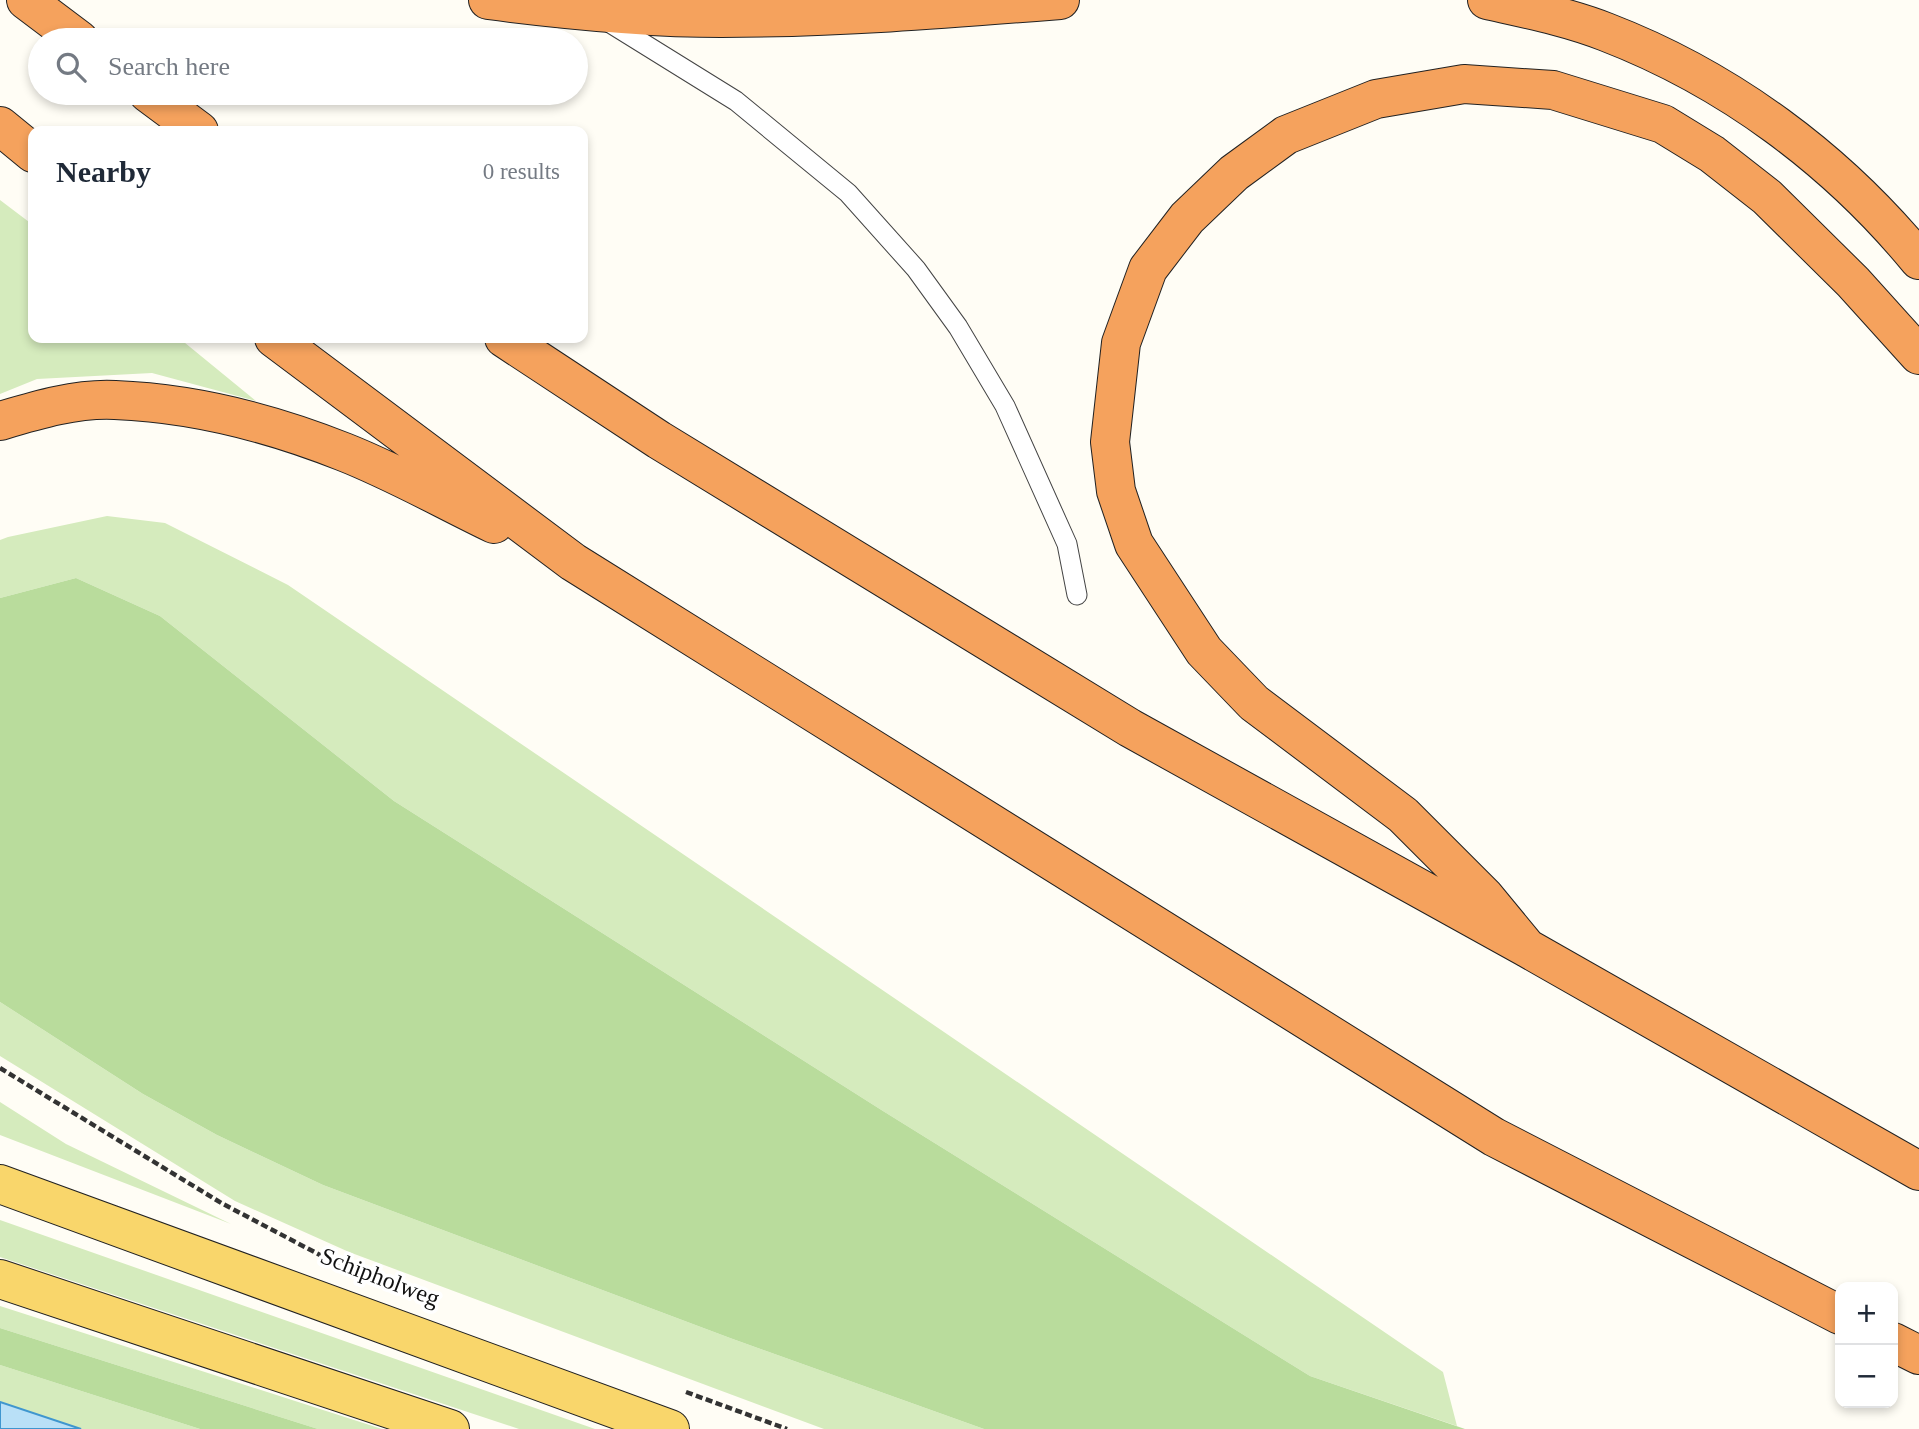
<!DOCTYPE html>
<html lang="en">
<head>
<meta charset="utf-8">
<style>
  body { margin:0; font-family:Georgia,serif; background:#f6f6f7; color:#1f2937 }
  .controls { position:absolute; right:21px; bottom:21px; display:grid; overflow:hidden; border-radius:14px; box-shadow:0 4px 10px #0003 }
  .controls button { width:63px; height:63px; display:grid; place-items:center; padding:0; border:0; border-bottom:2px solid #e0e1e3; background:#fff; color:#1f2937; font:35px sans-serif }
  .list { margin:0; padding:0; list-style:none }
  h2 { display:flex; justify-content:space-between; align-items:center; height:91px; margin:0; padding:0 28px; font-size:30px }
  h2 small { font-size:23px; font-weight:400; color:#747a83 }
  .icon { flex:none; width:38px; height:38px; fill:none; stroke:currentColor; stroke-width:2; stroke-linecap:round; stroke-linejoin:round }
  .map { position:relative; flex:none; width:1919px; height:1429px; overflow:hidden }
  .search { position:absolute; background:#fff; box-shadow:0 4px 10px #0003; left:28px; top:28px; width:560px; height:77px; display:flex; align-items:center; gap:18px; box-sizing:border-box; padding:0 24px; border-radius:38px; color:#747a83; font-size:26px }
  .panel { position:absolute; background:#fff; box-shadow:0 4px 10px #0003; left:28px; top:126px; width:560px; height:217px; border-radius:14px }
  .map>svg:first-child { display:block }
  .green { fill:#d5ebbd }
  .forest { fill:#b9dc9c }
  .water { fill:#b9e0f7; stroke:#3f96cf; stroke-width:2 }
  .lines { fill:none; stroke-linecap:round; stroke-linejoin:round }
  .lane-casing { stroke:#444; stroke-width:21 }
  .primary-casing { stroke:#222; stroke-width:40 }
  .highway-casing { stroke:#222; stroke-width:40 }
  .path { stroke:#333; stroke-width:4.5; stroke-dasharray:7 3.5; stroke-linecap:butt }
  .lane { stroke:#fff; stroke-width:19 }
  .primary { stroke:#f9d66b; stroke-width:38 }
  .highway { stroke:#f5a25d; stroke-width:38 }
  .labels { text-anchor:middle; stroke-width:7; stroke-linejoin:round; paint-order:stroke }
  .street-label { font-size:24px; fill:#111; stroke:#fff }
</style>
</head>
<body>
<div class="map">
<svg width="1919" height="1429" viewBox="0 0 1919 1429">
  <rect width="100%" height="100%" fill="#fffdf5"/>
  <!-- green -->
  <path class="green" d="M0,200L33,225V338H179L256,401L152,373L37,379L0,394Z
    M107,516L165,523L288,585L1443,1372L1457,1426L1310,1376L883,1111L394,801L160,616L76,578L0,598V540L8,537Z
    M0,1002L143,1094L217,1135L323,1185L730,1338L984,1429H824L349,1252L235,1201L0,1056Z
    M0,1102L66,1144L231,1224L0,1135Z
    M0,1220L595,1429H519L0,1257Z
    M0,1306L382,1429H318L0,1328Z
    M0,1365L200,1429H81L0,1402Z"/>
  <!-- forest -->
  <path class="forest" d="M76,578L160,616L394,801L883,1111L1310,1376L1465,1429H984L730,1338L323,1185L217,1135L143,1094L0,1002V598Z
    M0,1328L318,1429H200L0,1365Z"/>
  <!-- water -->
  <path class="water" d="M0,1402L81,1429H0Z"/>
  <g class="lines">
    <defs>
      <path id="lane" d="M607,21L736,101L848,193L916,269L958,327L1005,406L1067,544L1077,595"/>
      <path id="primary" d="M0,1184L670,1429
        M0,1279L450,1429"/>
      <path id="highway" d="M26,0L79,40
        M488,0C566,10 643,18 721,18C835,18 947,9 1060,0
        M1487,0C1527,9 1568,17 1606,32C1728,79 1836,159 1919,260
        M148,93L199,131
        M0,126L33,153
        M274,338L573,562L1494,1137L1840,1315
        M504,338L659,440L1130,728L1527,948L1919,1171
        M0,421C37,410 77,398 115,400C194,403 271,423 344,452C395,472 444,500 494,524
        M1527,948L1485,897L1403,815L1254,703L1204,651L1134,544L1116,491L1110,442L1121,343L1148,269L1187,218L1234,173L1286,135L1376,99L1464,84L1553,90L1663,124L1712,154L1767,197L1853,282L1919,355
        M1893,1342L1919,1355"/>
    </defs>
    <!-- lane casing -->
    <use href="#lane" class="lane-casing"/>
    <!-- primary casing -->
    <use href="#primary" class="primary-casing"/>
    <!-- highway casing -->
    <use href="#highway" class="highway-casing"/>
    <!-- path -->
    <path class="path" d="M0,1068L223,1204L324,1257L435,1299
      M686,1392L787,1429"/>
    <!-- lane -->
    <use href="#lane" class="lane"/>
    <!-- primary -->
    <use href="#primary" class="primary"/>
    <!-- highway -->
    <use href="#highway" class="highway"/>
  </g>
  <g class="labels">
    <!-- street labels -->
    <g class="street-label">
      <text transform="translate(380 1277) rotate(21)" y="8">Schipholweg</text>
    </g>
  </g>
</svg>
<div class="controls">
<button>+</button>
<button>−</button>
</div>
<div class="search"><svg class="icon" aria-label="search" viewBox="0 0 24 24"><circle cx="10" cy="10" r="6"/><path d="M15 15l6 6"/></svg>Search here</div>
<section class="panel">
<h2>Nearby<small>0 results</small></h2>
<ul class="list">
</ul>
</section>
</div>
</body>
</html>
